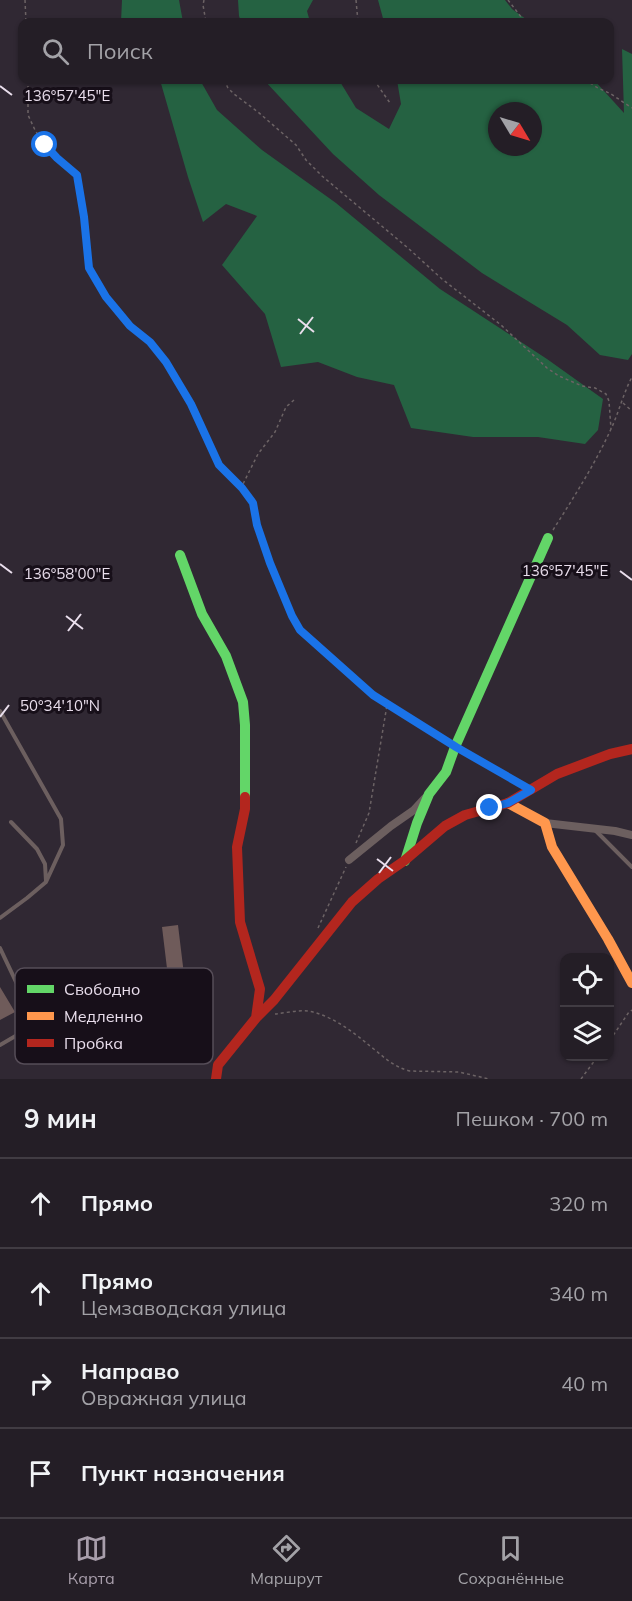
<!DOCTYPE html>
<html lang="ru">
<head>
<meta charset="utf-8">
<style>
  body { margin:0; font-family:Mulish,sans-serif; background:#302b32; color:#f1f3f6 }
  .controls { position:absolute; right:18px; bottom:18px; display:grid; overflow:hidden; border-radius:12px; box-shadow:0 2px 4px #0004 }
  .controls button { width:54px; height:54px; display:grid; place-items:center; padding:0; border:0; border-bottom:2px solid #413c43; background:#241e26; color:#f1f3f6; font:30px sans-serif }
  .compass { position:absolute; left:488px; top:102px; width:54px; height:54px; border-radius:50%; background:#241e26; box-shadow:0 2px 4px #0004; rotate:128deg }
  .stop { position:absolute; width:18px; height:18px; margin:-14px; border:4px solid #1a73e8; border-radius:50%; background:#fff }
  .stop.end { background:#1a73e8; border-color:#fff; box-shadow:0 2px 6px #0008 }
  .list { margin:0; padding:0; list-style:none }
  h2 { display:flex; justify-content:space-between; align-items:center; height:78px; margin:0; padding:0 24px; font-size:26px }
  h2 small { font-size:20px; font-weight:400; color:#a3a2a7 }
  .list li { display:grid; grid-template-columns:39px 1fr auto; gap:18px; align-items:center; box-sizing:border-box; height:90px; padding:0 24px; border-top:2px solid #413c43 }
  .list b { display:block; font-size:22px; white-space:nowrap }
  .list p { margin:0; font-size:20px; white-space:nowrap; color:#a3a2a7 }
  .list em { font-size:20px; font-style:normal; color:#a3a2a7 }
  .icon { flex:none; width:33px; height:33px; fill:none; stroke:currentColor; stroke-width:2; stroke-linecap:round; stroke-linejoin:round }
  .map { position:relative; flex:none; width:632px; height:1079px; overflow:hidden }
  .search { position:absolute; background:#241e26; box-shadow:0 2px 4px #0004; left:18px; right:18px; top:18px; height:66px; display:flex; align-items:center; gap:15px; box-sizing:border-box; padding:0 21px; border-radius:12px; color:#a3a2a7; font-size:22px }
  .sheet { height:438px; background:#241e26 }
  nav { display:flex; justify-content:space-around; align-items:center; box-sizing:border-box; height:84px; border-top:2px solid #413c43; background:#241e26; font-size:16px; color:#a3a2a7 }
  nav a { display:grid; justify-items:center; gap:3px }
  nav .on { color:#a89eab }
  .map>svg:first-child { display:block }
  .forest { fill:#256242; fill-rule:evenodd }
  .building { fill:#6f5b5a }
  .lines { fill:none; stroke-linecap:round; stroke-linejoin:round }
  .path { stroke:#6c6365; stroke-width:1.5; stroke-dasharray:3 3; stroke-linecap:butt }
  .lane { stroke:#6c5f5f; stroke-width:4 }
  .street { stroke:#6c5f5f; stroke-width:8 }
  .fast { stroke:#63d668; stroke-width:10 }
  .slow { stroke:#ff974d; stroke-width:10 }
  .jam { stroke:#b3261e; stroke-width:10 }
  .route { stroke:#1a73e8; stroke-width:8 }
  .ticks { fill:none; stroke:#e9deec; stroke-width:2 }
  .key { fill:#170f19; stroke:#564d58; stroke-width:1.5 }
  .key-label { font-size:16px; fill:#e9deec }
  .ticks-label { font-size:15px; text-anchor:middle; fill:#e9deec; stroke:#170f19; stroke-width:6; stroke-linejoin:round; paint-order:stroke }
</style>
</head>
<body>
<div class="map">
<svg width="632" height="1079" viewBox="0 0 632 1079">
  <rect width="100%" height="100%" fill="#302833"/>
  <!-- forest -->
  <path class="forest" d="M122,0H179L183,22H157L156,21L121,22Z
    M238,0H313L307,11L310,22H241L239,16Z
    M378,0H505L512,9L530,22H384Z
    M622,49L632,54V354L628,360L600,355L567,325L482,273L379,195L333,154L264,80H339L356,108L389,129L401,104L397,80H594L624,113ZM497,111H533V147H497Z
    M160,80H200L217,110L262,150L336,203L440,289L547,359L603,399L598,430L585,444L538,437H473L411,428L394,385L357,377L318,362L281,367L265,314L222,265L257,216L226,204L203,222L188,177Z"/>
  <!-- building -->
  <path class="building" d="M178,925L185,983L169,985L162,927Z
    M0,987L15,1012L0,1020Z"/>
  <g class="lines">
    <!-- path -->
    <path class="path" d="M25,0L26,22
      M204,0L203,5L206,22
      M356,0L358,22
      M508,0L525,22
      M28,80V115L35,130L43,143L52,153L77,175L84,217L89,268L106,297L131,326L150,342L166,362L191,404L219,465L241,488
      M224,80L228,88L234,94L258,112L296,145L306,160L322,176L408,248L442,279L501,325L547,368L559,376L582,386L595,388L606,394L609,401L611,429
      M374,80L390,103
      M585,80L598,88L611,94L632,108
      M294,400L286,407L275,432L258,454L241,488L253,503L257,525L270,563L292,616L300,630L373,695L447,741
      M623,403L632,411
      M553,530C574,497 595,464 611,429C619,412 623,394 632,377
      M464,752L522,785
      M356,843L369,813L387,705
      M318,928L346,867
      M275,1014C285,1013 297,1010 308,1011C331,1015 352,1031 370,1046C383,1056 393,1067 410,1071L459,1072L489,1079
      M610,1040L629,1012L632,1010
      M581,1079L598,1056"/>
    <!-- lane -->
    <path class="lane" d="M0,711L61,819L63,845L46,882L27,898L0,918
      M11,822L37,849L45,864L46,881
      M594,829L632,867
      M0,948L36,1024L0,1045"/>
    <!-- street -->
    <path class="street" d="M545,823L615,831L632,835
      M349,860L391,826L414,810L425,798"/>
    <!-- fast -->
    <path class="fast" d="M180,555L202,614L226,656L243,702L245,725V797
      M405,861L417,823L429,794L446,772L455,747L548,538"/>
    <!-- slow -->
    <path class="slow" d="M508,803L545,823L552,847L608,939L632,983"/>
    <!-- jam -->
    <path class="jam" d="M245,797V809L237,847L240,922L260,989L256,1018
      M216,1079L218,1065L256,1018L274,1000L352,902L378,879L404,861L445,826L465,815L508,803L557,774L610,754L632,749"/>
  </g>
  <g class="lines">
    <!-- route -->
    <path class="route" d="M45,145L57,158L77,175L84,217L89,268L106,297L116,309L130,326L150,342L166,362L191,404L219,465L242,488L253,503L257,525L270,563L292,616L300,630L373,695L456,747L531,790L508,803L490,808"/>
  </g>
  <!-- ticks -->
  <path class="ticks" d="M0,86L12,95M298,319L314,332M300,334L313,317M0,564L12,573M620,571L632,580M66,616L83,629M68,631L81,614M0,717L9,705M377,859L393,871M379,873L391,857"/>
  <!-- legend -->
  <rect x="15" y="968" width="198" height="96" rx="9" class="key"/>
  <rect x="27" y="985" width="27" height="8" fill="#63d668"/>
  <rect x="27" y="1012" width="27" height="8" fill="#ff974d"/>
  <rect x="27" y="1039" width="27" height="8" fill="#b3261e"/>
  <g class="key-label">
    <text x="64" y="995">Свободно</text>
    <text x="64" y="1022">Медленно</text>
    <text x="64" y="1049">Пробка</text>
  </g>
  <g class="ticks-label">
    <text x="67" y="101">136°57'45"E</text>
    <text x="565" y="576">136°57'45"E</text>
    <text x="67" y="579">136°58'00"E</text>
    <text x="60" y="711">50°34'10"N</text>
  </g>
</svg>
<div class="controls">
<button><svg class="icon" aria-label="locate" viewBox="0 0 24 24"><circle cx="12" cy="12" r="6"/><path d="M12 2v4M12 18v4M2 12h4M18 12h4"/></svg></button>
<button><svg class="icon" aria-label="layers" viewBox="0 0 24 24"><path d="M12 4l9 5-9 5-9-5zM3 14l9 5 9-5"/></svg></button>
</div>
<svg class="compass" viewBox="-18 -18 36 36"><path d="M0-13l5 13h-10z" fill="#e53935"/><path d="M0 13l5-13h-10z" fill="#a3a2a7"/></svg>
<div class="stop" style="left:45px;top:145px"></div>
<div class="stop end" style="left:490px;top:808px"></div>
<div class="search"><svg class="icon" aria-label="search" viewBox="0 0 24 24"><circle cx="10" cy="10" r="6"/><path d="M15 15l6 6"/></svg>Поиск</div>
</div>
<section class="sheet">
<h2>9 мин<small>Пешком · 700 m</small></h2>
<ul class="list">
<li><svg class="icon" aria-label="ahead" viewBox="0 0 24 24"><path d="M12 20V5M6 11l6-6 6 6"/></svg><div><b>Прямо</b></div><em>320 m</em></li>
<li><svg class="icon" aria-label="ahead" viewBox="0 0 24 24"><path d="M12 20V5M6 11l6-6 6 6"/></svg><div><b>Прямо</b><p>Цемзаводская улица</p></div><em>340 m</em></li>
<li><svg class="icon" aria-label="right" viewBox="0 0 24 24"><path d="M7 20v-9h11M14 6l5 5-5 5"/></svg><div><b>Направо</b><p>Овражная улица</p></div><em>40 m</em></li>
<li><svg class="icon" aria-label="arrive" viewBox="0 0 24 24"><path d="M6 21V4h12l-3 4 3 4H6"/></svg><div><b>Пункт назначения</b></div></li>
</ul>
</section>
<nav>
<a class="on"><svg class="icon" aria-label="map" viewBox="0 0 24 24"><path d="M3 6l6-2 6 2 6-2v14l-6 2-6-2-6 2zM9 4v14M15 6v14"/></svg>Карта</a>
<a><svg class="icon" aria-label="directions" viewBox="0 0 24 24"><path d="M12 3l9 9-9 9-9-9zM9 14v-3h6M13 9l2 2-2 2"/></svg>Маршрут</a>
<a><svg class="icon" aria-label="saved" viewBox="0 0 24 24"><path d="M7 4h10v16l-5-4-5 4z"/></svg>Сохранённые</a>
</nav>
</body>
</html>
